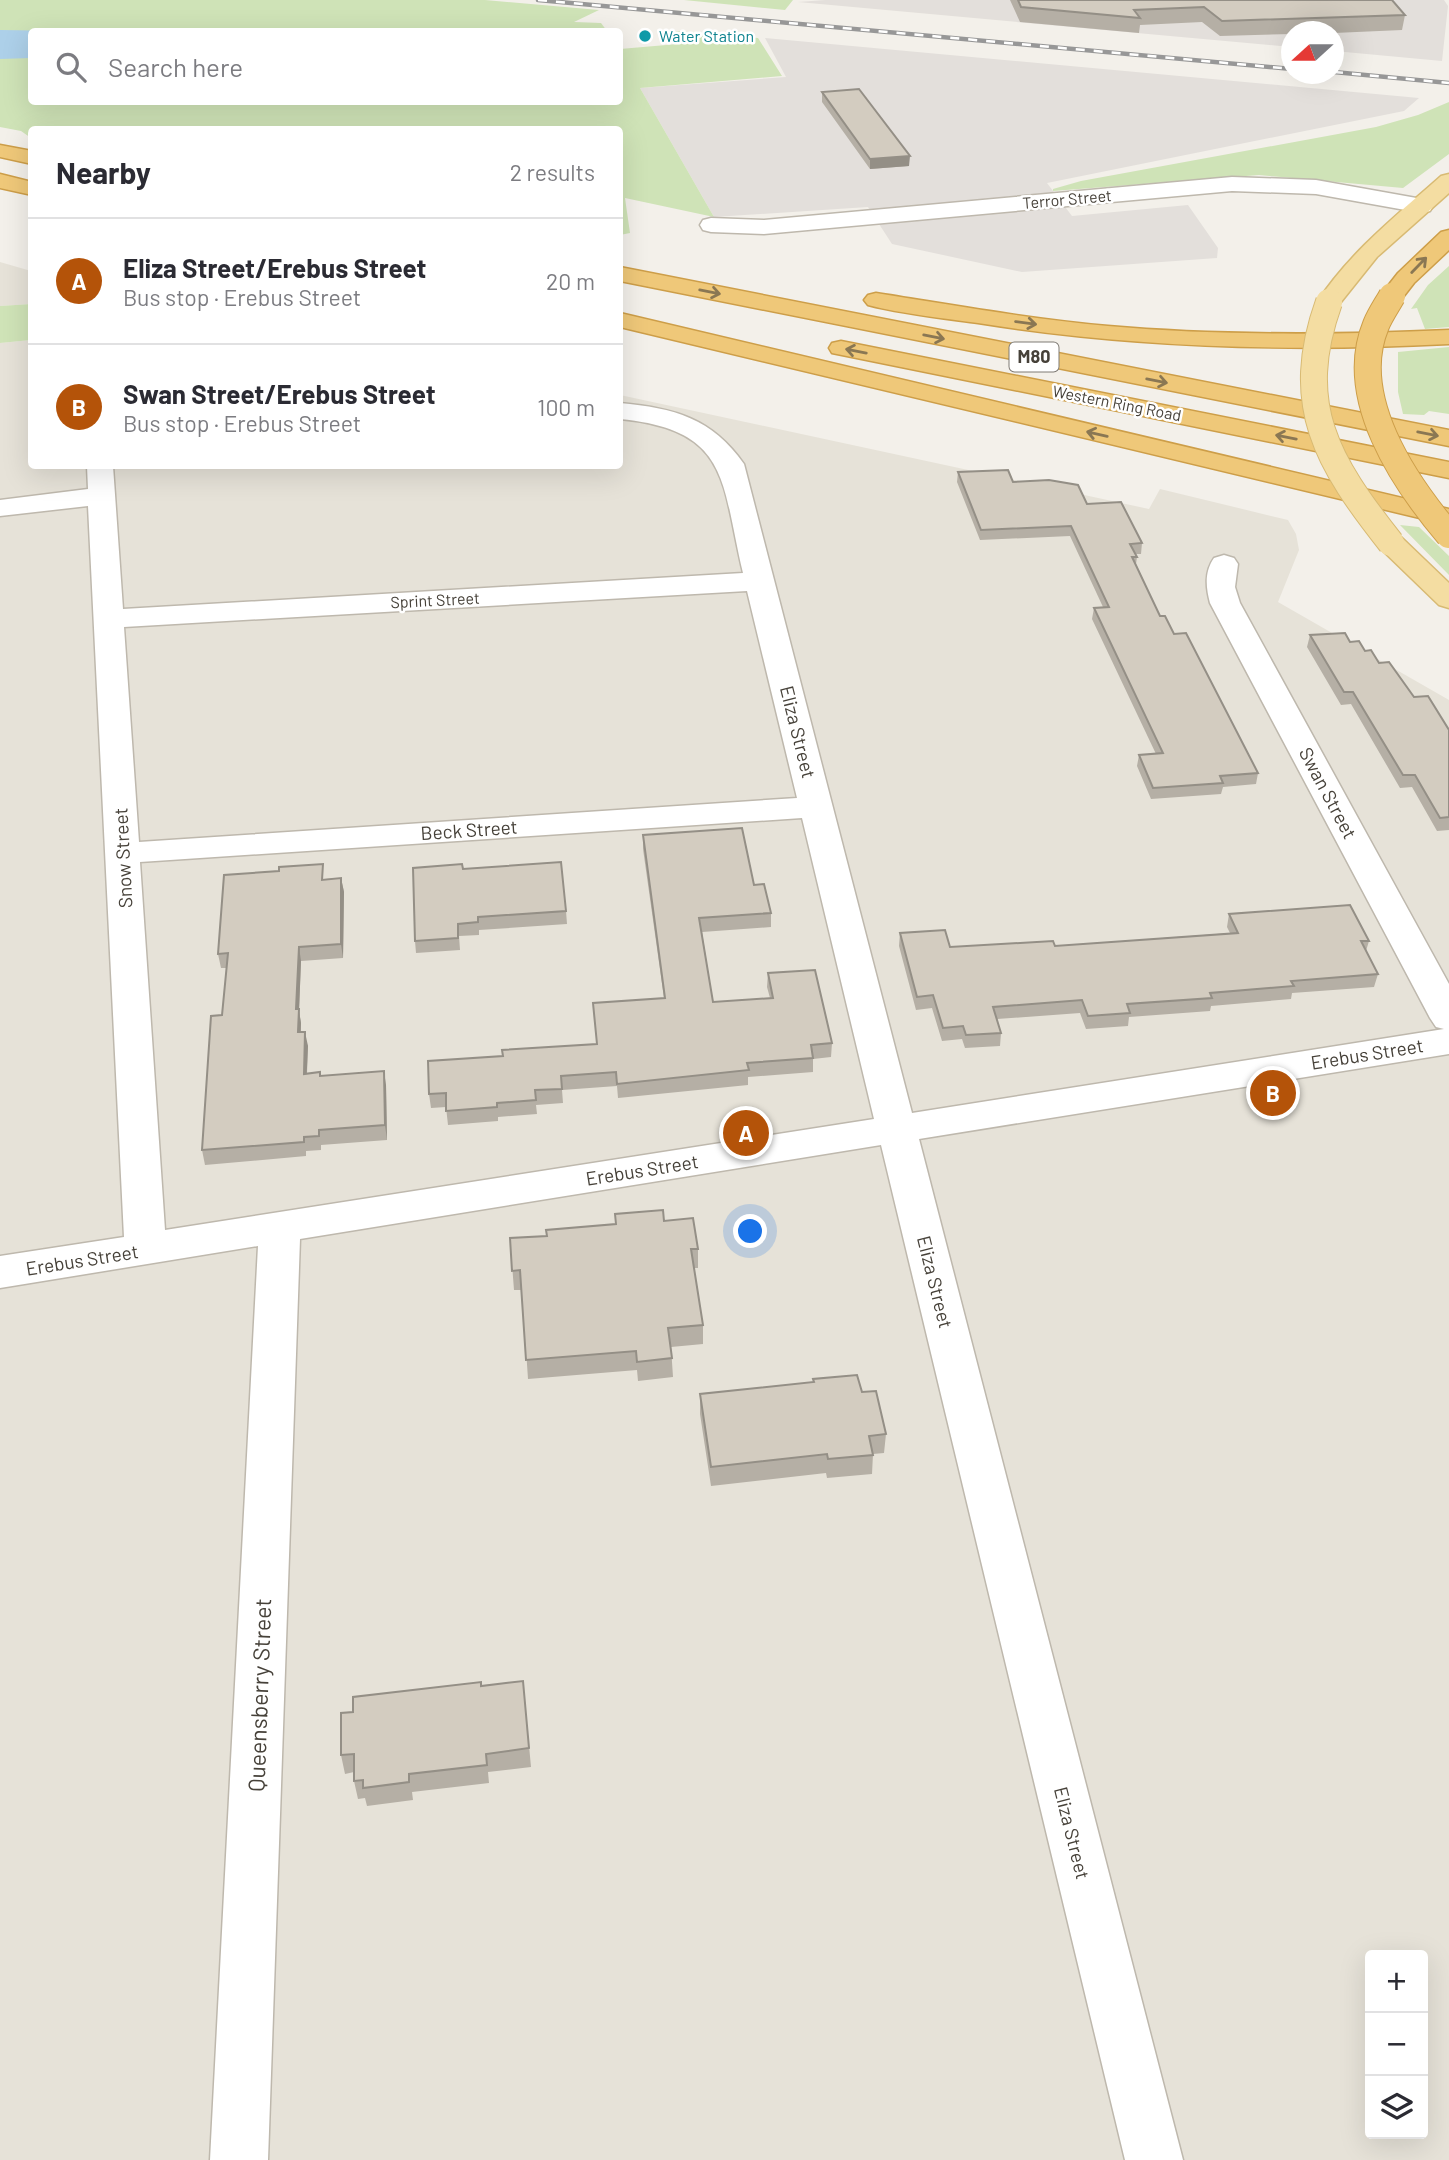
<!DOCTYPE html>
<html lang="en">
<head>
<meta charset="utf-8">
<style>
  body { margin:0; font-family:Barlow,sans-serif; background:#f2f2f3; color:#2b2b33 }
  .controls { position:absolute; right:21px; bottom:21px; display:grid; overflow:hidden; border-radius:7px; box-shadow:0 7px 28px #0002 }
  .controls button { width:63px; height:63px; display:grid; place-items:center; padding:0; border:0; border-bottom:2px solid #e1e1e2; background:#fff; color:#2b2b33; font:35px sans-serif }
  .compass { position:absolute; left:1281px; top:21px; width:63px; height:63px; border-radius:50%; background:#fff; box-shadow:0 7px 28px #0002; rotate:249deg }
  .you { position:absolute; left:751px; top:1232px; width:24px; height:24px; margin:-18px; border:5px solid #fff; border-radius:50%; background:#1a73e8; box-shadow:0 0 0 10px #1a73e833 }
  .badge { display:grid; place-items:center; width:46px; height:46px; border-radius:50%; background:#b45309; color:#fff; font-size:23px; font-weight:700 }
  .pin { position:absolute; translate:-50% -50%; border:4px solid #fff; box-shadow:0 2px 7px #0006 }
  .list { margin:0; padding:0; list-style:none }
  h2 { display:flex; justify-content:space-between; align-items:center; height:91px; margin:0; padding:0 28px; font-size:30px }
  h2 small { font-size:23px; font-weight:400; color:#7c7c81 }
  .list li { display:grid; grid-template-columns:46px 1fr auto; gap:21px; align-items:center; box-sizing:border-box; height:126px; padding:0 28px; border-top:2px solid #e1e1e2 }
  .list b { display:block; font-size:26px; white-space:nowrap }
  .list p { margin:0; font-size:23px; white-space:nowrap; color:#7c7c81 }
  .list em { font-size:23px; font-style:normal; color:#7c7c81 }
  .icon { flex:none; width:38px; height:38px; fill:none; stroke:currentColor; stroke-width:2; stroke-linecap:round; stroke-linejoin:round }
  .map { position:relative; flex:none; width:1449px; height:2160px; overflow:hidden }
  .search { position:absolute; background:#fff; box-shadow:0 7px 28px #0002; left:28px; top:28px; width:595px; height:77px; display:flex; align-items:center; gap:18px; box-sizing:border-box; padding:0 24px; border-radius:7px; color:#7c7c81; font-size:26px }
  .panel { position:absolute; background:#fff; box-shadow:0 7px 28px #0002; left:28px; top:126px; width:595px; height:343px; border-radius:7px }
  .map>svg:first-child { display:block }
  .residential { fill:#e6e2d8; fill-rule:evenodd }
  .industrial { fill:#e3dfdb }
  .green { fill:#cfe3b7 }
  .water { fill:#add0e9 }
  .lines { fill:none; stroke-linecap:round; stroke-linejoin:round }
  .minor-casing { stroke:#beb8ad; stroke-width:3 }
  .major-casing { stroke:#d8ba73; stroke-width:3 }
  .highway-casing { stroke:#cd9e49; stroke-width:3 }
  .minor { fill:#fff; fill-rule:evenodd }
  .major { fill:#f4dda2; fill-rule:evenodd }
  .highway { fill:#efc879; fill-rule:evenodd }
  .rail-casing { stroke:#979797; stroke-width:4.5 }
  .rail { stroke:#fff; stroke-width:2.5; stroke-dasharray:9; stroke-linecap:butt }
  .major-bridge-casing { stroke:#d8ba73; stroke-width:28; stroke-linecap:butt }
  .highway-bridge-casing { stroke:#cd9e49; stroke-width:28; stroke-linecap:butt }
  .major-bridge { stroke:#f4dda2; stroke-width:26 }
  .highway-bridge { stroke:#efc879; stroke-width:26 }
  .wall { fill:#b5afa5 }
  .shaded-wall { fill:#948f86 }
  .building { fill:#d3ccc0; stroke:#948f86; stroke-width:2 }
  .oneway { stroke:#8a7753 }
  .culture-dot { fill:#0f9aa8; stroke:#fff; stroke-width:2.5 }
  .labels { text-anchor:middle; stroke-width:5; stroke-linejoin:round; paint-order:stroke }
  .far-culture-label { font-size:16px; fill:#0d838f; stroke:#fff; text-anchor:start }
  .far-street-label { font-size:16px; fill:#464139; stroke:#fff }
  .shield { fill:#fff; stroke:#7e7a74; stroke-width:2 }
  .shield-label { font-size:18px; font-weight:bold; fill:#464139 }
  .street-label { font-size:19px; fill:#464139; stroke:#fff }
  .near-street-label { font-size:23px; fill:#464139; stroke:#fff }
</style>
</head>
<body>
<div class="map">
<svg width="1449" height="2160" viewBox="0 0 1449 2160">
  <rect width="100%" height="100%" fill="#f3f0ea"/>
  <!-- residential -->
  <path class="residential" d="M0,262L31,271V304L0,306Z
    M31,340L32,466H620V395L1149,509L1160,489L1288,520L1296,534L1299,550L1278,602L1449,700V2160H0V343ZM1370,1955H1423V2134H1370Z"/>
  <!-- industrial -->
  <path class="industrial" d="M825,0H1444L1448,6L1442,61L1334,51V32H1292L1291,47L798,2Z
    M765,38L1419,98L1404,111L1047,183L1072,216L1188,205L1218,248L1217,258L1022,272L892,244L868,207L714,217L640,88L786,77Z"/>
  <!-- green -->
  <path class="green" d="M0,0H485L599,10L574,22L601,23L607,31L32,32V102H620V49L678,44L676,31L758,38L782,76L640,88L714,217L625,198L630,233L620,235V130H32L31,138L21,131L0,127Z
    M684,0H793L785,10Z
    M1449,102V154L1403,188L1259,175L1053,191V189L1081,181L1376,127L1418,115Z
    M1449,266V327L1425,329L1417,308L1411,309L1428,285Z
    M31,304V340L0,343V306Z
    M1449,347V414L1429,411L1424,415L1403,414L1398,392V352Z
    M1400,525L1419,527L1449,556V575Z"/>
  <!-- water -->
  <path class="water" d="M0,30L70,31L32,32L31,58L0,59Z"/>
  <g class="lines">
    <defs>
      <path id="minor" d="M1232,177L1316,180L1422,199L1430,201L1433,206L1430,211L1422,213L1316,194L1232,191L764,234L711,232L703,230L700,225L703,220L711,218L764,220Z
        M620,403C674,408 712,418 744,464L912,1113L1444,1029L1436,1027L1430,1018L1210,603C1206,588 1204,572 1214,558L1224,555L1234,558L1238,564L1235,587L1240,603L1449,984V1054L919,1139L1183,2160H1125L881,1145L300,1239L268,2160H210L258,1246L0,1288V1256L124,1237L88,506L0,516V500L88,489L87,466H113L123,609L743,573C721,482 731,430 620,419ZM747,591L797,798L139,842L124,627ZM802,818L874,1119L165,1230L140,862Z"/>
      <path id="major" d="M1449,174V193L1377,257L1337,307L1329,309L1321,307L1317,302C1351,251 1396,216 1441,176Z
        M1391,534L1401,537L1449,583V608L1439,605L1381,549L1377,543L1381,537Z"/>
      <path id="highway" d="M0,145L32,151V164L0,157Z
        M0,174L32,182V195L0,188Z
        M1449,230V250L1414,283L1400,301L1392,303L1384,301L1380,296L1398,273L1441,232Z
        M620,267L1449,430V446L620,281Z
        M876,293C953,305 1030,319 1108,326C1222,336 1335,335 1449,330V344C1291,352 1134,348 978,323C941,318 903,314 868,305L864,300L868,295Z
        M620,313L1449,509V525L620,327Z
        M841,341L1449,462V478L832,353L829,348L832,343Z"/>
    </defs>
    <!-- minor casing -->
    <use href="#minor" class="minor-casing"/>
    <!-- major casing -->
    <use href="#major" class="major-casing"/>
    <!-- highway casing -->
    <use href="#highway" class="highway-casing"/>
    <!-- minor -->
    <use href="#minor" class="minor"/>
    <!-- major -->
    <use href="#major" class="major"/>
    <!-- highway -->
    <use href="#highway" class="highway"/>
    <defs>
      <path id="rail" d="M538,0L1292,69
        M1334,72L1449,83"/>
    </defs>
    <!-- rail casing -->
    <use href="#rail" class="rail-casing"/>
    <!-- rail -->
    <use href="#rail" class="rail"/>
    <defs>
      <path id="major-bridge" d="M1329,302C1292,405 1327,462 1391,543"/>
      <path id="highway-bridge" d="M1392,296C1387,305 1380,315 1376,325C1346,397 1404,482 1449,535"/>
    </defs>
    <!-- major-bridge casing -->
    <use href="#major-bridge" class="major-bridge-casing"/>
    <!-- highway-bridge casing -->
    <use href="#highway-bridge" class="highway-bridge-casing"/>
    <!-- major-bridge -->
    <use href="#major-bridge" class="major-bridge"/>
    <!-- highway-bridge -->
    <use href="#highway-bridge" class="highway-bridge"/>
  </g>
  <!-- wall -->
  <path class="wall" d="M1010,0H1392L1405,15L1402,30L1334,33V32H1292V34L1220,36L1202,22L1140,25L1139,33L1020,22Z
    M822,92L909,166L870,169L822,102Z
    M958,472L1013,482L1087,504L1142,543L1141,554H1135L1137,557L1136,564L1160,616L1174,634L1258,773L1256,784L1223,787L1221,794L1151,799L1137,766L1139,755L1156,754L1092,619L1094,608L1103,607L1070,536L980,540L957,482Z
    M1310,635L1350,642L1365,651L1379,663L1449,730V830L1437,831L1412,787L1400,788L1351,704L1341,705L1307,647Z
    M643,835L754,885L771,913V927L702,932L713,1002L770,998L767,987L768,973L832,1043L831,1057L813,1059V1072L748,1077V1085L618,1098L617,1086L562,1090L563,1103L536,1105L537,1114L498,1117V1121L448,1125L446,1107L431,1108L429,1094L503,1056L597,1044L593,1003L664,998L643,849Z
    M463,869L566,911L567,924L479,930V935L459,936L460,950L416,953L415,941Z
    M341,878L344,892L343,958L301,961L299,1011L301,1023V1032L308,1046L307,1074L320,1072L321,1076L386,1085L387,1140L321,1145V1150L306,1151V1156L205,1165L202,1150L222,1015L227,968H221L218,954L325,879Z
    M1229,914L1369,941L1366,951L1378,974L1374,987L1292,993L1291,999L1211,1006L1210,1011L1129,1017L1128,1026L1086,1029L1080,1013L997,1019L1001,1033L1000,1046L965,1048L962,1039L942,1041L932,1008L916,1010L899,946L900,933L950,947L1055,946L1230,933L1227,927Z
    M615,1214L664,1221L698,1249V1268H694L703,1325V1344L671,1347L673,1377L638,1381L637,1370L528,1379L522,1290H514L510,1238L546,1236L616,1224Z
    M813,1379L862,1392L886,1434L884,1453L873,1454L872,1474L827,1478L826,1473L711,1486L700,1414V1394L813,1382Z
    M523,1681L531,1767L488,1772L489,1783L412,1792L413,1800L367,1806L365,1798L358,1799L354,1781V1772L345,1774L341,1755L353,1712L481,1686Z"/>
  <!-- shaded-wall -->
  <path class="shaded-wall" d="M910,156L909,166L870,169V159Z
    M341,878L344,892L343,958L341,944Z
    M299,947L301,961L299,1011L301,1023L300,1046L296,1009Z
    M305,1032L308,1046L306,1088L304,1074Z
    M384,1071L386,1085L387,1140L385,1125Z"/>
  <!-- building -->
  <path class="building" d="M1018,0H1392L1405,15L1222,21L1204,7L1134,10L1140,18L1021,7Z
    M859,89L910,156L870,159L822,92Z
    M1008,470L1013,482L1049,480L1078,485L1087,504L1121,502L1142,543L1130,544L1137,557H1132L1160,616H1165L1174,634L1186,633L1258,773L1220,776L1223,783L1153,788L1139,755L1163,753L1094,608L1109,607L1071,526L981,530L958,472Z
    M1345,633L1350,642L1359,641L1365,651L1371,650L1379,663L1389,662L1414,697L1428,696L1449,730V817L1440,818L1415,775H1403L1353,692H1344L1310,635Z
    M742,828L754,885L764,884L771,913L699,918L713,1002L773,998L768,973L815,970L832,1043L811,1045L813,1058L747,1063L749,1070L617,1084L616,1072L561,1076L562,1089L535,1090L536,1100L497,1103V1107L446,1111V1093L429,1094L428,1061L503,1056L502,1050L597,1044L593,1003L665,998L643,835Z
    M561,862L566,911L478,917V922L458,924V938L415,941L413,868L462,864L463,869Z
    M323,864L322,880L341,878V944L299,947L296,1009H299L298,1032H305L304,1074L320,1072V1076L384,1071L385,1125L319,1130V1136L304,1137V1142L202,1150L211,1016L222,1015L228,953L218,954L224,875L279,871V867Z
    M1350,905L1369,941H1361L1378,974L1291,981L1294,986L1210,993L1212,998L1127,1004L1130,1013L1088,1016L1082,1000L993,1007L1001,1033L966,1035L963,1026L943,1028L933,995L917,997L900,933L945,930L950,947L1053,941L1055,946L1238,933L1229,914Z
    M663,1210L664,1221L693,1218L698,1249H691L703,1325L668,1328L672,1358L637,1362L636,1351L526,1360L520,1270L512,1271L510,1238L547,1236L546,1230L616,1224L615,1214Z
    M857,1375L862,1392L876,1391L886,1434L869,1436L873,1455L828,1459L827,1454L711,1467L700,1394L814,1382L813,1379Z
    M523,1681L529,1748L486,1754L487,1765L409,1774V1782L363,1788V1780L354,1781V1754L341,1755V1713L353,1712V1697L481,1682V1686Z"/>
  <!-- one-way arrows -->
  <defs><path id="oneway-shaft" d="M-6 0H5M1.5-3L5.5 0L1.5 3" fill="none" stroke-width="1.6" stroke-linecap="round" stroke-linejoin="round" transform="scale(1.75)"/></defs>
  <g class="oneway">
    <use href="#oneway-shaft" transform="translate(1419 265) rotate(-46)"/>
    <use href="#oneway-shaft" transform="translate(710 292) rotate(11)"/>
    <use href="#oneway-shaft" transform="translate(1026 323) rotate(8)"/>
    <use href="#oneway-shaft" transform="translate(934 337) rotate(11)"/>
    <use href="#oneway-shaft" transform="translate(856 351) rotate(-169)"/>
    <use href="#oneway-shaft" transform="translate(1157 381) rotate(11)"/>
    <use href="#oneway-shaft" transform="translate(1097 434) rotate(-167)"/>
    <use href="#oneway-shaft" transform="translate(1428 434) rotate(11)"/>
    <use href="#oneway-shaft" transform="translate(1286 437) rotate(-169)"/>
  </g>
  <!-- markers -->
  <circle class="culture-dot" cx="645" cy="36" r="7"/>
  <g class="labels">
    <!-- far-culture labels -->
    <g class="far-culture-label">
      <text x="659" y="42">Water Station</text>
    </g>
    <!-- far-street labels -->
    <g class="far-street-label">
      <text transform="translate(1067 199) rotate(-5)" y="6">Terror Street</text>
      <text transform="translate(1117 403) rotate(11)" y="6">Western Ring Road</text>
      <text transform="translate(435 600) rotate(-3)" y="6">Sprint Street</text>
    </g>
    <!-- shield labels -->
    <rect class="shield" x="1009.5" y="342.5" width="49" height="29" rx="5"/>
    <g class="shield-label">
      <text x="1034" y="363">M80</text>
    </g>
    <!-- street labels -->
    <g class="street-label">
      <text transform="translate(798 732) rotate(76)" y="7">Eliza Street</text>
      <text transform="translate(1328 793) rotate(62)" y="7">Swan Street</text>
      <text transform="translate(469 830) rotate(-4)" y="7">Beck Street</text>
      <text transform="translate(123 858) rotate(-93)" y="7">Snow Street</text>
      <text transform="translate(1367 1054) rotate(-9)" y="7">Erebus Street</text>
      <text transform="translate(642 1170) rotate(-9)" y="7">Erebus Street</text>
      <text transform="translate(82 1260) rotate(-9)" y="7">Erebus Street</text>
      <text transform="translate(935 1282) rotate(76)" y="7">Eliza Street</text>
      <text transform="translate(1072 1833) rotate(76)" y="7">Eliza Street</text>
    </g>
    <!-- near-street labels -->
    <g class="near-street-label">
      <text transform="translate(260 1695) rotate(-88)" y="8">Queensberry Street</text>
    </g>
  </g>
</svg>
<div class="controls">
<button>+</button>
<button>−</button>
<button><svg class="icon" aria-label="layers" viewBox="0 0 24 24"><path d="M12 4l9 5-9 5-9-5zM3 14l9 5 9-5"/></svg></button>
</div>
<svg class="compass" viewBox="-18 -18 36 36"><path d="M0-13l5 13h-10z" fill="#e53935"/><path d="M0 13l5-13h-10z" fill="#7c7c81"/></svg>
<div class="you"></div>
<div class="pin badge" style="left:746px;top:1133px">A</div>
<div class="pin badge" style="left:1273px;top:1093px">B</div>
<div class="search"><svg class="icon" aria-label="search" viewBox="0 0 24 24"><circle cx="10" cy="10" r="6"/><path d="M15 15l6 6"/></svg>Search here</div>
<section class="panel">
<h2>Nearby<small>2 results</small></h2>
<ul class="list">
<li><span class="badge">A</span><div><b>Eliza Street/Erebus Street</b><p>Bus stop · Erebus Street</p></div><em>20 m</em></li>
<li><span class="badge">B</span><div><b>Swan Street/Erebus Street</b><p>Bus stop · Erebus Street</p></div><em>100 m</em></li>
</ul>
</section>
</div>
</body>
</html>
